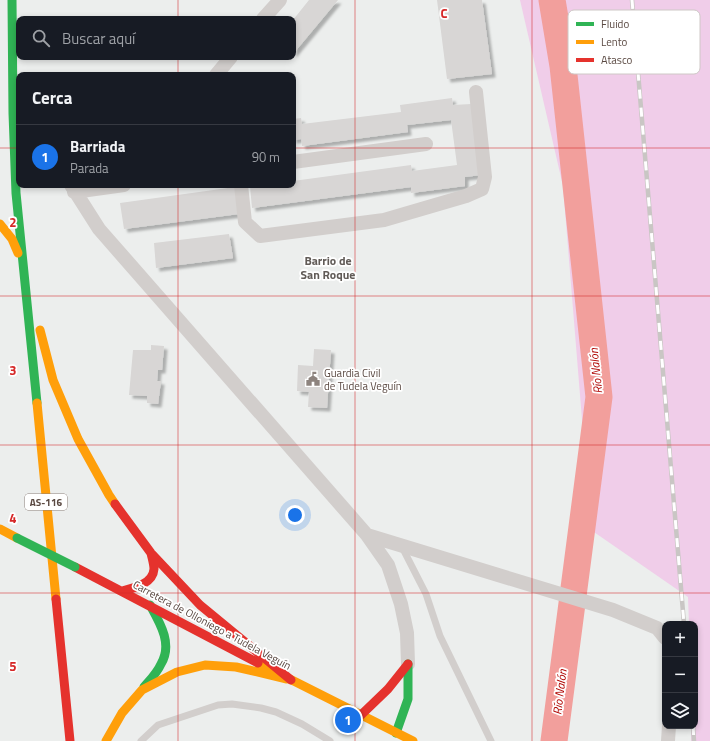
<!DOCTYPE html>
<html lang="es">
<head>
<meta charset="utf-8">
<style>
  body { margin:0; font-family:"Titillium Web",sans-serif; background:#20242c; color:#f1f3f6 }
  .controls { position:absolute; right:12px; bottom:12px; display:grid; overflow:hidden; border-radius:8px; box-shadow:0 2px 6px #0003 }
  .controls button { width:36px; height:36px; display:grid; place-items:center; padding:0; border:0; border-bottom:1px solid #363941; background:#171b24; color:#f1f3f6; font:20px sans-serif }
  .you { position:absolute; left:295px; top:515px; width:14px; height:14px; margin:-10px; border:3px solid #fff; border-radius:50%; background:#1a73e8; box-shadow:0 0 0 6px #1a73e833 }
  .badge { display:grid; place-items:center; width:26px; height:26px; border-radius:50%; background:#1a73e8; color:#fff; font-size:13px; font-weight:700 }
  .pin { position:absolute; translate:-50% -50%; border:2px solid #fff; box-shadow:0 1px 4px #0006 }
  .list { margin:0; padding:0; list-style:none }
  h2 { display:flex; justify-content:space-between; align-items:center; height:52px; margin:0; padding:0 16px; font-size:17px }
  h2 small { font-size:13px; font-weight:400; color:#9ea1a6 }
  .list li { display:grid; grid-template-columns:26px 1fr auto; gap:12px; align-items:center; box-sizing:border-box; height:64px; padding:0 16px; border-top:1px solid #363941 }
  .list b { display:block; font-size:15px; white-space:nowrap }
  .list p { margin:0; font-size:13px; white-space:nowrap; color:#9ea1a6 }
  .list em { font-size:13px; font-style:normal; color:#9ea1a6 }
  .icon { flex:none; width:22px; height:22px; fill:none; stroke:currentColor; stroke-width:2; stroke-linecap:round; stroke-linejoin:round }
  .map { position:relative; flex:none; width:710px; height:741px; overflow:hidden }
  .search { position:absolute; background:#171b24; box-shadow:0 2px 6px #0003; left:16px; top:16px; width:280px; height:44px; display:flex; align-items:center; gap:10px; box-sizing:border-box; padding:0 14px; border-radius:8px; color:#9ea1a6; font-size:15px }
  .panel { position:absolute; background:#171b24; box-shadow:0 2px 6px #0003; left:16px; top:72px; width:280px; height:116px; border-radius:8px }
  .map>svg:first-child { display:block }
  .green { fill:#f0cde9 }
  .lines { fill:none; stroke-linecap:round; stroke-linejoin:round }
  .river { stroke:#f29f9c; stroke-width:27 }
  .building { fill:#d8d6d5; filter:url(#shadow) }
  .lane { stroke:#d2cecc; stroke-width:7 }
  .street { stroke:#d2cecc; stroke-width:14 }
  .fast { stroke:#30b455; stroke-width:9 }
  .slow { stroke:#ff9f0a; stroke-width:9 }
  .jam { stroke:#e5322d; stroke-width:9 }
  .rail-casing { stroke:#c9c6c4; stroke-width:4.5 }
  .rail { stroke:#fff; stroke-width:3; stroke-dasharray:9; stroke-linecap:butt }
  .fast-bridge { stroke:#30b455; stroke-width:9 }
  .grid { fill:none; stroke:#d62828; stroke-width:1; stroke-opacity:0.55 }
  .labels { text-anchor:middle; stroke-width:3.5; stroke-linejoin:round; paint-order:stroke }
  .shield { fill:#fff; stroke:#8c807b; stroke-width:1 }
  .shield-label { font-size:10px; font-weight:bold; fill:#5a4942 }
  .poi-label { font-size:11px; fill:#5a4942; stroke:#fff; text-anchor:start }
  .street-label { font-size:11px; fill:#5a4942; stroke:#fff }
  .neighbourhood-label { font-size:12px; font-weight:bold; fill:#615b57; stroke:#fff }
  .water-label { font-size:12px; font-style:italic; fill:#af0400; stroke:#fff }
  .key { fill:#fff; stroke:#cec8c6; stroke-width:1 }
  .key-label { font-size:11px; fill:#5a4942 }
  .grid-label { font-size:13px; text-anchor:middle; font-weight:bold; fill:#d62828; stroke:#fff; stroke-width:3.5; stroke-linejoin:round; paint-order:stroke }
</style>
</head>
<body>
<div class="map">
<svg width="710" height="741" viewBox="0 0 710 741">
  <defs>
    <filter id="shadow"><feDropShadow dx="3.5" dy="3.5" stdDeviation="1" flood-color="#0004"/></filter>
  </defs>
  <rect width="100%" height="100%" fill="#eceeed"/>
  <!-- green -->
  <path class="green" d="M520,0H710V741H691V726H695V624H689L688,597L591,530L563,186Z"/>
  <g class="lines">
    <!-- river -->
    <path class="river" d="M552,0L563,66L599,397L554,741"/>
  </g>
  <!-- building -->
  <path class="building" d="M309,0H338L293,54V20Z
    M437,0H482L492,74L447,79Z
    M452,98L453,105L471,104L481,175L465,177V186L411,193V187L252,208L250,186L293,185V181L411,165L412,171L457,165L451,120L407,125L408,132L302,146L301,139L293,140V119L301,118L302,124L401,112L400,105Z
    M235,187L239,214L124,229L120,203Z
    M229,234L233,258L156,268L154,243Z
    M151,345L164,346L162,370H158L157,381H161L158,404L147,403V396L129,395L133,350H151Z
    M314,349L331,350L327,408L308,407L309,392L297,391L298,365L313,366Z"/>
  <g class="lines">
    <!-- lane -->
    <path class="lane" d="M402,547L426,594L440,636L491,741
      M141,741L158,725L218,705L232,704L261,708L276,712L302,724L330,741"/>
    <!-- street -->
    <path class="street" d="M263,19L280,0
      M216,75L231,57
      M293,162L426,144
      M71,185L99,229L367,535L388,565L401,604L407,633L408,664
      M241,185L245,222L260,236L384,220L466,196L482,189L485,177L476,92
      M74,192L124,185
      M367,535L613,610L657,628L665,638
      M668,741L669,726"/>
    <!-- fast -->
    <path class="fast" d="M12,0L13,113L16,193L37,403
      M144,687C150,680 157,673 161,664C173,644 160,623 150,605
      M396,733L408,699V664"/>
    <!-- slow -->
    <path class="slow" d="M0,224L12,239L18,253
      M40,330L53,380L78,439L109,495L115,504
      M37,403L56,599
      M0,529L17,538
      M258,663L413,741
      M106,741L122,713L142,690L177,672L205,665L236,667L287,679"/>
    <!-- jam -->
    <path class="jam" d="M115,504L151,553L200,605L291,680
      M75,567L258,663
      M122,591C134,588 153,584 154,569C154,564 152,558 151,553
      M56,599L70,741
      M361,715L388,689L408,664"/>
    <defs>
      <path id="rail" d="M632,0L684,624
        M693,726L694,741"/>
    </defs>
    <!-- rail casing -->
    <use href="#rail" class="rail-casing"/>
    <!-- rail -->
    <use href="#rail" class="rail"/>
    <!-- fast-bridge -->
    <path class="fast-bridge" d="M17,538L75,567"/>
  </g>
  <!-- grid -->
  <path class="grid" d="M178,0V19M355,0V741M532,0V741M178,57V75M0,148H19M293,148H710M178,185V741M0,296H710M0,445H710M0,593H710"/>
  <!-- icons -->
  <defs>
    <symbol id="civic-bare" viewBox="-9 -9 18 18"><path d="M-.6-6.5H3V-4.5H.6V-3L4-1V1h2V6H-6V1h2V-1L-.6-3ZM-1.2 2.5V6h2.4V2.5Z" fill="#8d837e" stroke="#fff" stroke-width="2.5" paint-order="stroke"/></symbol>
  </defs>
  <g fill-rule="evenodd">
    <use href="#civic-bare" x="303" y="369" width="20" height="20"/>
  </g>
  <g class="labels">
    <!-- shield labels -->
    <rect class="shield" x="25" y="494" width="42" height="16" rx="3"/>
    <g class="shield-label">
      <text x="46" y="506">AS-116</text>
    </g>
    <!-- poi labels -->
    <g class="poi-label">
      <text x="324" y="377">Guardia Civil<tspan x="324" dy="13">de Tudela Veguín</tspan></text>
    </g>
    <!-- street labels -->
    <g class="street-label">
      <text transform="translate(212 625) rotate(28)" y="4">Carretera de Olloniego a Tudela Veguín</text>
    </g>
    <!-- neighbourhood labels -->
    <g class="neighbourhood-label">
      <text x="328" y="265">Barrio de<tspan x="328" dy="14">San Roque</tspan></text>
    </g>
    <!-- water labels -->
    <g class="water-label">
      <text transform="translate(596 371) rotate(-96)" y="4">Río Nalón</text>
      <text transform="translate(560 692) rotate(-83)" y="4">Río Nalón</text>
    </g>
  </g>
  <!-- legend -->
  <rect x="568" y="10" width="132" height="64" rx="6" class="key"/>
  <rect x="576" y="22" width="18" height="4" fill="#30b455"/>
  <rect x="576" y="40" width="18" height="4" fill="#ff9f0a"/>
  <rect x="576" y="58" width="18" height="4" fill="#e5322d"/>
  <g class="key-label">
    <text x="601" y="28">Fluido</text>
    <text x="601" y="46">Lento</text>
    <text x="601" y="64">Atasco</text>
  </g>
  <g class="grid-label">
    <text x="444" y="18">C</text>
    <text x="13" y="227">2</text>
    <text x="13" y="375">3</text>
    <text x="13" y="523">4</text>
    <text x="13" y="671">5</text>
  </g>
</svg>
<div class="controls">
<button>+</button>
<button>−</button>
<button><svg class="icon" aria-label="layers" viewBox="0 0 24 24"><path d="M12 4l9 5-9 5-9-5zM3 14l9 5 9-5"/></svg></button>
</div>
<div class="you"></div>
<div class="pin badge" style="left:348px;top:720px">1</div>
<div class="search"><svg class="icon" aria-label="search" viewBox="0 0 24 24"><circle cx="10" cy="10" r="6"/><path d="M15 15l6 6"/></svg>Buscar aquí</div>
<section class="panel">
<h2>Cerca<small></small></h2>
<ul class="list">
<li><span class="badge">1</span><div><b>Barriada</b><p>Parada</p></div><em>90 m</em></li>
</ul>
</section>
</div>
</body>
</html>
